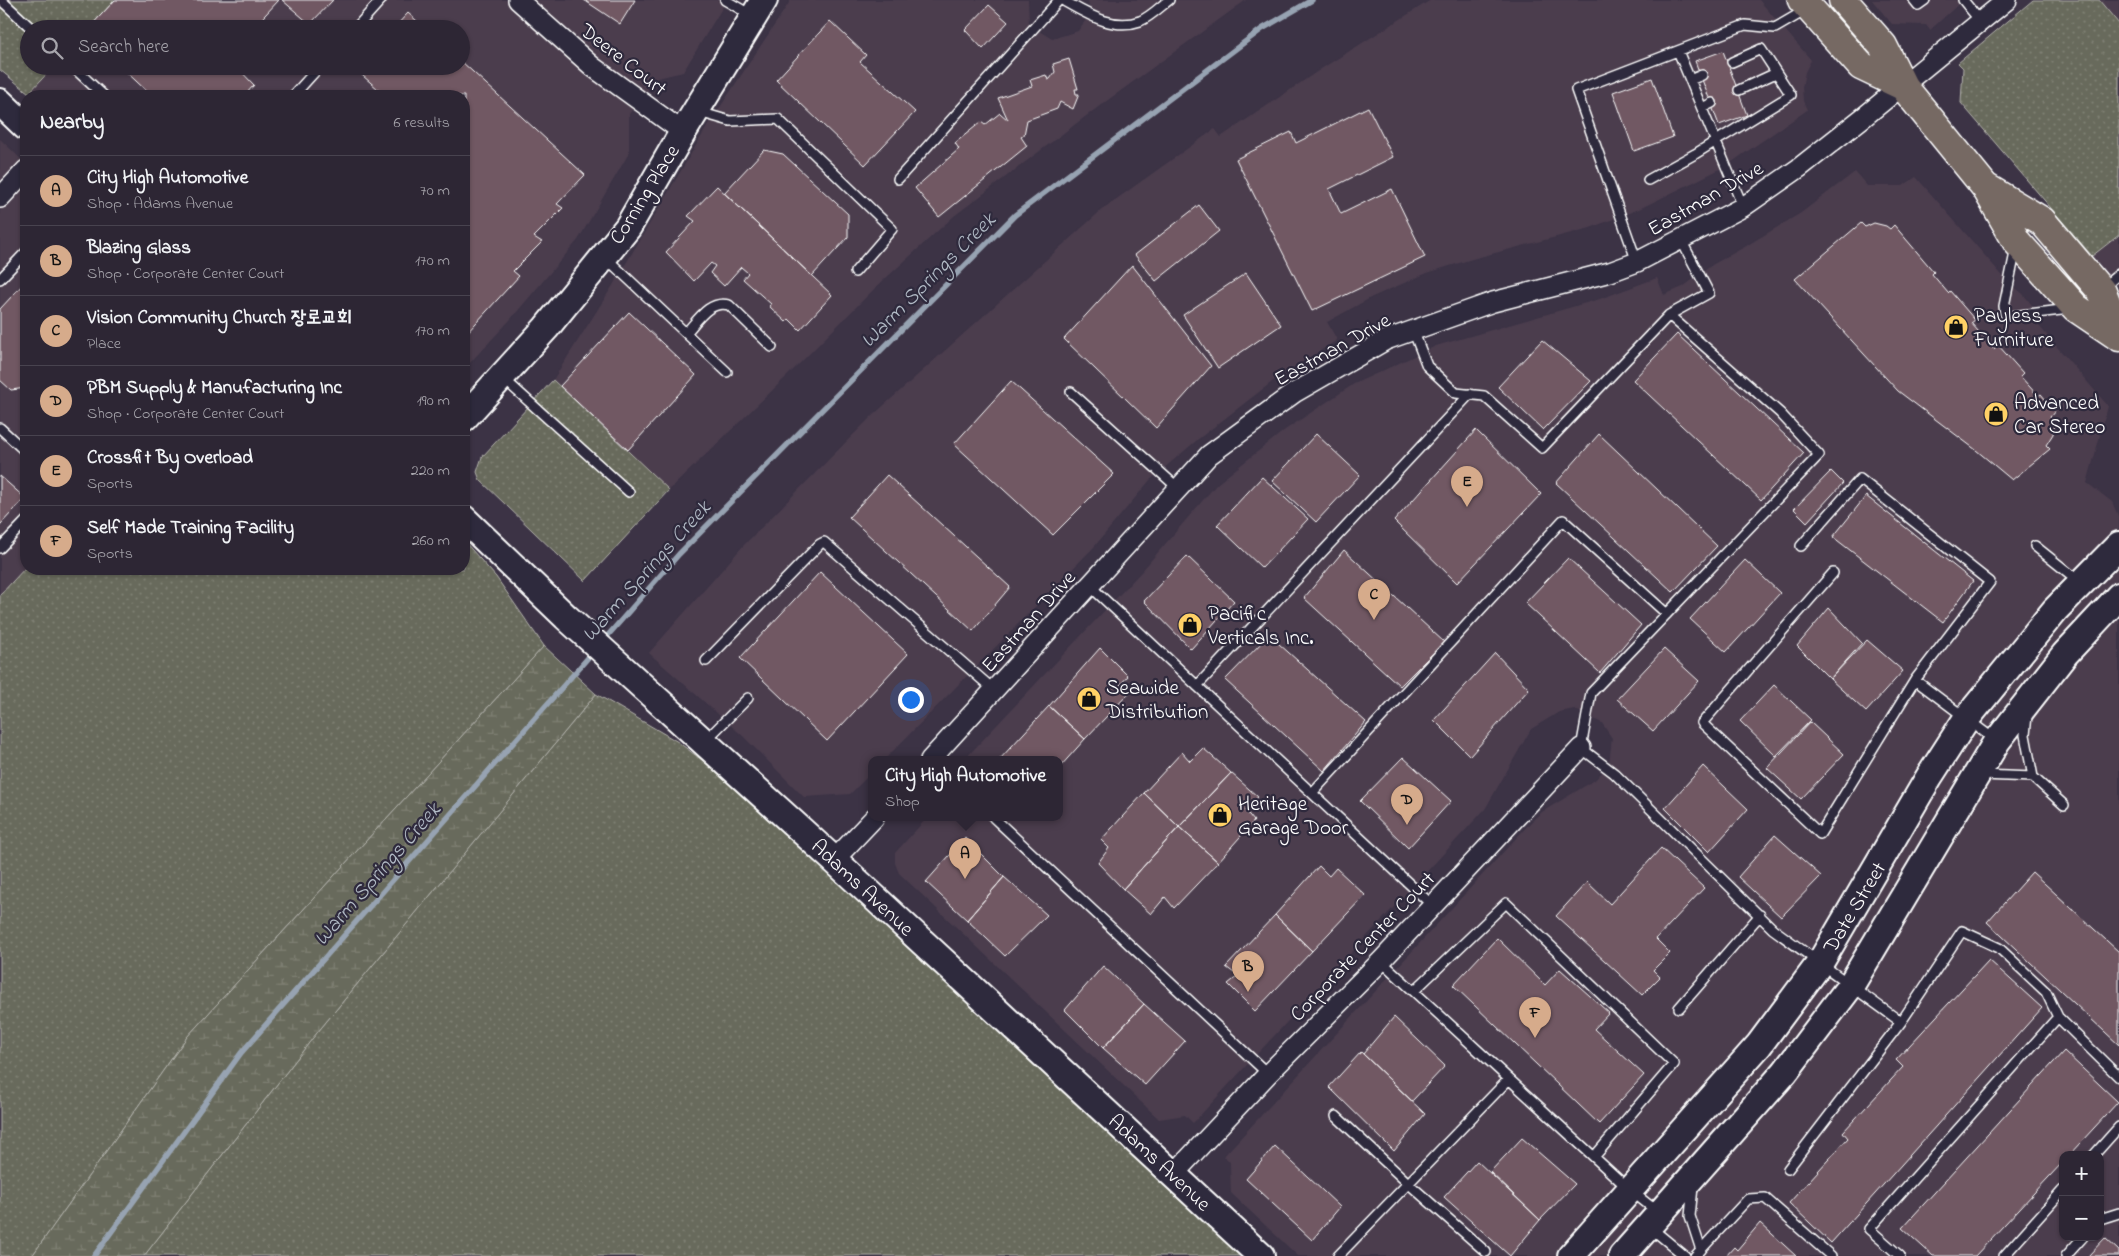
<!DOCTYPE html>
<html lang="en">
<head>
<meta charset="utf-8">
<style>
  body { margin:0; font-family:"Indie Flower","Poor Story",sans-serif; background:#393240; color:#f1f3f6 }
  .controls { position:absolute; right:15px; bottom:15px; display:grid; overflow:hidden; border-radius:10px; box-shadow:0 1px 4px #0004 }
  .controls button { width:45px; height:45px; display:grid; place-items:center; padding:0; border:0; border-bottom:1px solid #48434f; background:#2d2634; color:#f1f3f6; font:25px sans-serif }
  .you { position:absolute; left:910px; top:699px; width:18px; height:18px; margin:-12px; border:4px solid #fff; border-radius:50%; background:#1a73e8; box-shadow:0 0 0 8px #1a73e833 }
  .badge { display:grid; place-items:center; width:32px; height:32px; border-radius:50%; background:#d6ab8b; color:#111; font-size:16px; font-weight:700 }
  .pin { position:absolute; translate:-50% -41px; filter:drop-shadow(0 1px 2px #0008) }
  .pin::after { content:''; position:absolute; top:26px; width:18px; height:15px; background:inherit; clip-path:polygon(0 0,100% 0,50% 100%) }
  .popup { position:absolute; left:868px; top:756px; width:195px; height:65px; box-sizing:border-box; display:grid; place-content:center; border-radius:10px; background:#2d2634; filter:drop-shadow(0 1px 4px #0005); font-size:16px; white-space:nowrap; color:#a7a5ac }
  .popup b { font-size:19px; color:#f1f3f6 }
  .popup::after { content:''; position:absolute; left:50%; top:100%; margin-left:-10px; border:10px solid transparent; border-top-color:#2d2634 }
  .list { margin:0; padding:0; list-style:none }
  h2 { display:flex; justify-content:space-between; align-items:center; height:65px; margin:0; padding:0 20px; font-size:21px }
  h2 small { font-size:16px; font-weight:400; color:#a7a5ac }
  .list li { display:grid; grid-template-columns:32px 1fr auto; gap:15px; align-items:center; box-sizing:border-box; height:70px; padding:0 20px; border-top:1px solid #48434f }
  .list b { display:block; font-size:19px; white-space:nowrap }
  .list p { margin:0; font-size:16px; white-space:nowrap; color:#a7a5ac }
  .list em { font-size:16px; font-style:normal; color:#a7a5ac }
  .icon { flex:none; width:28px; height:28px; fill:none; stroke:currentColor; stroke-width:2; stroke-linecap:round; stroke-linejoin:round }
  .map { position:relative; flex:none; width:2119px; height:1256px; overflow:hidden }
  .search { position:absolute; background:#2d2634; box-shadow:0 1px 4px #0004; left:20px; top:20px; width:450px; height:55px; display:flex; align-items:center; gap:12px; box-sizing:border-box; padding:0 18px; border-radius:28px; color:#a7a5ac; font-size:19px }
  .panel { position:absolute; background:#2d2634; box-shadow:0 1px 4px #0004; left:20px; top:90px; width:450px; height:485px; border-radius:20px }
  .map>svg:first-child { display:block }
  .built { fill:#4c3e4e; fill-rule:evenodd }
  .grass { fill:url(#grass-dots); stroke:#b4b4ad }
  .wetland { fill:url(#wetland-marsh); stroke:#b4b4ad }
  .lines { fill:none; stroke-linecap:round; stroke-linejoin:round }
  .stream { stroke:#97a3b2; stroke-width:5.5 }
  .building { fill:#715964; stroke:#fff }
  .lane-casing { stroke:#fff; stroke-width:12 }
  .street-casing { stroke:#fff; stroke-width:22 }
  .secondary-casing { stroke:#fff; stroke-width:30 }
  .primary-casing { stroke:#fff; stroke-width:31 }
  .lane { stroke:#2f2a3d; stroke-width:9 }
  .street { stroke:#2f2a3d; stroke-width:19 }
  .secondary { stroke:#2f2a3d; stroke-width:26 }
  .primary { stroke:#766964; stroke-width:28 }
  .labels { text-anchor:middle; stroke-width:4.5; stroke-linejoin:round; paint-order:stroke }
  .street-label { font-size:21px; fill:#fff; stroke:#2f2a3d }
  .poi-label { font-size:21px; fill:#fff; stroke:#2f2a3d; text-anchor:start }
  .water-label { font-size:22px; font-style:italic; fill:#b1bac5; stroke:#2f2a3d }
</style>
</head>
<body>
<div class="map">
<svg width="2119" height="1256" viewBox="0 0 2119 1256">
  <defs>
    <pattern id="grass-dots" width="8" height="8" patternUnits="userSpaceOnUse" patternTransform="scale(1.25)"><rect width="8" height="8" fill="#686a5b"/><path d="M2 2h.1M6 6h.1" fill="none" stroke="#7f8074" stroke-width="1.8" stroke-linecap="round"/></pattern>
    <pattern id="wetland-marsh" width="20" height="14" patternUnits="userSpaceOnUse" patternTransform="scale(1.25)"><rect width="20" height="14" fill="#686a5b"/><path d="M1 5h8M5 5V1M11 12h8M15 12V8" fill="none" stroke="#7f8074"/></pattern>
  </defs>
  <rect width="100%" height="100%" fill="#3c3345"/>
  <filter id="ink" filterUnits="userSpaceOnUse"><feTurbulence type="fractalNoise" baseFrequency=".02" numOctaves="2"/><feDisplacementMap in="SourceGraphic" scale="10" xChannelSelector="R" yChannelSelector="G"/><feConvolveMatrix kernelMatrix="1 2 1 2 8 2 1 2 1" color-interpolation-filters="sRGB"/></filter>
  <g filter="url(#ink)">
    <!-- built -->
    <path class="built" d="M115,0H727L683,72L657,78L629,114V153L578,240L509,321L464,369V96H33L29,93L54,66H461V29H88Z
      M791,0H1028L1029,25L1052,39L1078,31L1090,14L1088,0H1246L1094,110L954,216L875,288L784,379L669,490L553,380L612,287L707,127Z
      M1431,0H1759L1811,60L1805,72L1802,87L1803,101L1807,110L1726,166L1639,209L1590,228L1472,259L1427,273L1372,297L1327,322L1337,340L1277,378L1197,440L1150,480L1093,548L884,760H871V773L850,794L804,797L744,737L649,653L744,545L871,417L1104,208L1215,129L1221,137L1321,69Z
      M1872,0H1963L1930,30L1926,25L1892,24Z
      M2099,0H2119V24Z
      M0,139L26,164V567L0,595Z
      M1855,172L1867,186H1903L1916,177L2007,281L2023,294L2035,309L2039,326L2108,406L2087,483L2112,502L2119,518V1256H1298L1231,1193L1230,1162L1224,1156L1532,821L1542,812L1595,780L1609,765L1612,738L1602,723L1574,709L1559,712L1531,729L1485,809L1193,1123L1185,1115L1159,1119L899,873L895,863V853L927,818H1059V760H964L1142,571L1217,484L1285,430L1354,384L1436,346L1600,299L1657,278L1664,295L1683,287L1712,265L1743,248L1801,213ZM2063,1155H2100V1237H2063Z
      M2119,235V287L2092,256Z"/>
    <!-- grass -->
    <path class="grass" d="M0,0H115L88,29H29V66H54L29,93L0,70Z
      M2033,0H2099L2119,24V235L2092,256L1961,103L1963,68L1958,63Z
      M553,380L669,490L585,581L480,480L477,472L482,457Z
      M464,541L496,577L544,646L187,1037L32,1256H0V595L26,567V569H464Z
      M596,694L678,742L731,782L855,894L1242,1256H144L312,1039Z"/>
    <!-- wetland -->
    <path class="wetland" d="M544,646L596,694L312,1039L144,1256H32L187,1037Z"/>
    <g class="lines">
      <!-- stream -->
      <path class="stream" d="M603,641L679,554L1015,215L1262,29L1312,0
        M94,1256L241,1053L593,652"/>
    </g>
    <!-- building -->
    <path class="building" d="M115,0H279L252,29H88Z
      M282,0H333L310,24Z
      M584,0H635L620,24Z
      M989,5L1008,22L983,49L965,30Z
      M408,13L426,29H393Z
      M830,21L866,55L860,62L915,112L865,165L776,80Z
      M1723,51L1747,115L1719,125L1695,61Z
      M1069,59L1078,89H1075L1076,94H1079L1073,109L1060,102L1057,109L1027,120L1024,135L1021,137L1027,146L939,217L915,188L959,149L955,143L981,122L985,125L1000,113L1008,120L998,98L1032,86L1030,80L1046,75L1048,80L1050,79L1055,72L1053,64Z
      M461,61L585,175L557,204L563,208L534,237L542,242L513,271L519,276L465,335L464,333V96H386L355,69L358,66H461Z
      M120,66H236L254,85L244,96H152Z
      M1652,78L1673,137L1634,151L1613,92Z
      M1368,107L1393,157L1329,189L1341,214L1392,189L1425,257L1312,311L1236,159L1291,132L1296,143Z
      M764,150L783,154L848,214V237L812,276L724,193Z
      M717,186L832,295L800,330L789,319L786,322L770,307L771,304L743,279L748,273L741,267L724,286L710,273L715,266L711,263L694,281L666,252L695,221L688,216Z
      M1199,205L1219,231L1156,281L1135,255Z
      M1861,223L1865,227L1874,223L1886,226L1890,229L1894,225L1934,272L1932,274L1948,293L1950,291L1975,320L1971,323L1994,349L1998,345L2023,373L2020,376L2038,396L2041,394L2055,411L2050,417L2054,422L2053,434L2046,445L2050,449L2012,480L1976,450L1898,391L1795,279Z
      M1132,265L1211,366L1156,428L1064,339Z
      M1246,273L1281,325L1218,368L1183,315Z
      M26,281V388L11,390L0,380V309Z
      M629,312L696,375L628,450L560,386Z
      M1677,334L1804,453L1761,500L1633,380Z
      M1542,340L1591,381L1543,430L1498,387Z
      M1011,381L1114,474L1053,535L954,444Z
      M1476,430L1541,494L1457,583L1394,521Z
      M1316,434L1360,475L1316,522L1272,481Z
      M1599,434L1717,546L1673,592L1556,483Z
      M1831,471L1843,483L1807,522L1794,509Z
      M887,475L1010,587L973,631L849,517Z
      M0,476L25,498L0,525Z
      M1262,477L1308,519L1262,568L1217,525Z
      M1866,496L1973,581L1943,622L1833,537Z
      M1344,550L1444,642L1400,686L1304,598Z
      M1187,556L1234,601L1191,649L1144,601Z
      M1568,558L1641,625L1600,673L1525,603Z
      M1745,560L1780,593L1726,652L1690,619Z
      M820,572L908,654L827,741L740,658Z
      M1829,608L1862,643L1830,679L1797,646Z
      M1269,635L1366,722L1324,771L1225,680Z
      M1867,640L1903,671L1866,712L1830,679Z
      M1100,648L1128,676L1120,685L1130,692L1085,739L1049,706Z
      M1664,649L1699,681L1653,731L1617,699Z
      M1495,653L1529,689L1470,756L1434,720Z
      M1774,685L1811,720L1776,756L1740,721Z
      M1049,706L1085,739L1059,768V760H999Z
      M1810,722L1844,754L1801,799L1767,768Z
      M1203,748L1231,773L1179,827L1144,793L1182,752L1190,761Z
      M1403,757L1451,801L1408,848L1360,801Z
      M1703,766L1748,809L1709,852L1665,808Z
      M1231,773L1258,797L1245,810L1254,821L1218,862L1179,827Z
      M1144,793L1179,827L1123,889L1098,863L1109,848L1101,840Z
      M1179,827L1218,862L1174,908L1165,897L1151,914L1123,889Z
      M1775,835L1821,876L1781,917L1738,877Z
      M965,838L1004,877L967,920L926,882Z
      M1661,848L1704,888L1656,939L1670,953L1653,970L1660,977L1642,995L1556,916L1587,882L1610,904Z
      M1319,866L1329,876L1336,868L1365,895L1312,951L1275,915Z
      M2032,872L2119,952V1045L1987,922Z
      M1004,877L1047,915L1005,956L967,920Z
      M1275,915L1312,951L1255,1011L1228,984L1238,976L1226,967Z
      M1497,938L1545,985L1560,969L1609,1013L1594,1029L1644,1075L1599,1124L1453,985Z
      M1989,960L2042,1008L1831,1243L1789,1203L1848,1138L1843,1132L1903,1067L1896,1060Z
      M1103,966L1144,1004L1103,1048L1065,1010Z
      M1144,1004L1185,1041L1145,1085L1103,1048Z
      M1394,1017L1445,1066L1412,1101L1363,1054Z
      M2064,1051L2118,1102L2069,1155H2063V1162L1975,1256H1933L1902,1228Z
      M1361,1052L1425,1114L1394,1151L1329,1087Z
      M1522,1138L1575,1184L1540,1220L1490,1172Z
      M1275,1146L1340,1207L1312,1240L1246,1179Z
      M1477,1161L1540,1220L1510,1256L1444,1197Z
      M1760,1223L1796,1256H1726L1734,1247L1737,1250Z
      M2105,1238L2119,1251V1256H2088Z"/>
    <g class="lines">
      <defs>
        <path id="lane" d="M1,0L32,29
          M725,0L751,15
          M1062,0C1086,13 1112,31 1140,21C1150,17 1160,7 1169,0
          M1914,0L1918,5L1925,0
          M1963,0L1980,21
          M355,29L381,0
          M1678,51L1743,207
          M72,66L104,96
          M1690,80L1702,75
          M1739,90L1776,73
          M293,96L320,66
          M1702,108L1712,103
          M699,112L730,121L778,119L892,229L855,272
          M898,179L1059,0
          M1648,180L1695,154L1791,95L1761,49L1732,62
          M1681,240L1709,293L1669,315L1780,413L1819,455L1591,693L1581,748L1614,773L1773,929L1901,1022
          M605,257L727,372
          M1637,262L1576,90L1745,25L1775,28L1806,10
          M0,279L26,252
          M2102,288L2119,274
          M2005,314L2004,306L2016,248
          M2005,314L2012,316L2070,309
          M1413,330L1427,366L1456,393L1484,396L1542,448L1669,315
          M686,333C698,320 709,300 729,305L772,347
          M503,378L629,492
          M1071,392L1179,489
          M0,428L26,452
          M1801,546L1860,479L1990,582L1915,680L1820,834L1702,723L1833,573
          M2035,546L2080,582
          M0,548L26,521
          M1090,586L1433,906
          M706,661L820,544L824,542L994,690
          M1915,680L1995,740
          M1197,686L1470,394
          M2027,715L2025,735L2033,777L2064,805
          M706,740L748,698
          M1981,775L2033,777
          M1312,793L1563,520L1667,614
          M994,818L1268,1074
          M1381,961L1509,1079
          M1414,991L1506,903L1674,1064L1594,1157
          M1679,1008L1760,915
          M1336,1116L1409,1184L1486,1252
          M2094,1155L2119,1127
          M1788,1169L1901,1022L1962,931L1999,948L2046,992L2058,1017L2119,1077
          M1693,1187L1690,1216L1701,1250
          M2100,1219L2119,1213
          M1651,1228L1685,1256
          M1338,1256L1509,1079L1630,1190L1659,1213
          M1695,1256L1748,1199L1765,1198L1831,1256
          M1900,1256L1869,1229L2058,1017
          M2004,1256L2063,1190
          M2066,1256L2083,1237"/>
        <path id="street" d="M518,0L593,67L683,132
          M0,198L26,170
          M930,760L1209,455L1294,393L1386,340L1493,302L1610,272L1637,262L1743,207L1799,168L1865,116L2007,0
          M834,860L874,818
          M1173,1175L1268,1074L1381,961L1581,748"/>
        <path id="secondary" d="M0,102L26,127
          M464,418L546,328L628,227L683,132L764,0
          M464,519L566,617L834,860L1261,1256
          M1571,1256L1759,1045L1820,963L1929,777L1967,718L2055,610L2119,545
          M1622,1256L1785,1072L1851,985L1997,741L2065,654L2119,596"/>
        <path id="primary" d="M1802,0L1861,66L1903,86
          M1843,0L1883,46L1903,86L1986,188L2017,242L2076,308L2119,337
          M1987,188L2042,221L2102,292L2119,333"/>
      </defs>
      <!-- lane casing -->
      <use href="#lane" class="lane-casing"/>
      <!-- street casing -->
      <use href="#street" class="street-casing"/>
      <!-- secondary casing -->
      <use href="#secondary" class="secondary-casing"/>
      <!-- primary casing -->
      <use href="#primary" class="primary-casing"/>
      <!-- lane -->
      <use href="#lane" class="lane"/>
      <!-- street -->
      <use href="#street" class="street"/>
      <!-- secondary -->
      <use href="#secondary" class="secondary"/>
      <!-- primary -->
      <use href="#primary" class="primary"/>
    </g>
  </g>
  <!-- icons -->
  <defs>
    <symbol id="shop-disc" viewBox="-11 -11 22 22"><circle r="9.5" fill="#ffd166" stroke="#2f2a3d"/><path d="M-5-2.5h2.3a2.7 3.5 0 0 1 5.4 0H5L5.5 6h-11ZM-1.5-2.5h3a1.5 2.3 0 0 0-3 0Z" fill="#111"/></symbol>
  </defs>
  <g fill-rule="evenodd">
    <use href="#shop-disc" x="1942" y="313" width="28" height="28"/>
    <use href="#shop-disc" x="1982" y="400" width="28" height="28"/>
    <use href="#shop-disc" x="1176" y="611" width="28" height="28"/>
    <use href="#shop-disc" x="1075" y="685" width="28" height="28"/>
    <use href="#shop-disc" x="1206" y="801" width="28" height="28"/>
  </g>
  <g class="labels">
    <!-- street labels -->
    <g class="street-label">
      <text transform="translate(624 59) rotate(38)" y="7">Deere Court</text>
      <text transform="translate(644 194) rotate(-58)" y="7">Corning Place</text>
      <text transform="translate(1705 198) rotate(-30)" y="7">Eastman Drive</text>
      <text transform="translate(1332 349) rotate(-29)" y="7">Eastman Drive</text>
      <text transform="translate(1028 621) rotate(-48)" y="7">Eastman Drive</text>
      <text transform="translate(863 887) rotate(43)" y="7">Adams Avenue</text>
      <text transform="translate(1854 907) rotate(-59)" y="7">Date Street</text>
      <text transform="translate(1362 946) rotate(-46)" y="7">Corporate Center Court</text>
      <text transform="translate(1160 1162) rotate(43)" y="7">Adams Avenue</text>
    </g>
    <!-- poi labels -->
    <g class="poi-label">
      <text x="1974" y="322">Payless<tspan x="1974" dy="24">Furniture</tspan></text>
      <text x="2014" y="409">Advanced<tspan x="2014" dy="24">Car Stereo</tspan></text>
      <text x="1208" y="620">Pacific<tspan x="1208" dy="24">Verticals Inc.</tspan></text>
      <text x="1106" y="694">Seawide<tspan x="1106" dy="24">Distribution</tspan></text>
      <text x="1238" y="810">Heritage<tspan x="1238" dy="24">Garage Door</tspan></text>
    </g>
    <!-- water labels -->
    <g class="water-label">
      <text transform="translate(927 279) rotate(-45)" y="8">Warm Springs Creek</text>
      <text transform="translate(645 570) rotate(-48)" y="8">Warm Springs Creek</text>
      <text transform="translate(376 873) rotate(-49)" y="8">Warm Springs Creek</text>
    </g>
  </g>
</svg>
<div class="controls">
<button>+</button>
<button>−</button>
</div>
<div class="you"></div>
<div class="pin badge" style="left:965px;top:879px">A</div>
<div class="popup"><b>City High Automotive</b>Shop</div>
<div class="pin badge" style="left:1248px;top:992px">B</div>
<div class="pin badge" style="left:1374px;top:620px">C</div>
<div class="pin badge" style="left:1407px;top:825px">D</div>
<div class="pin badge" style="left:1467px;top:507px">E</div>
<div class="pin badge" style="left:1535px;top:1038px">F</div>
<div class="search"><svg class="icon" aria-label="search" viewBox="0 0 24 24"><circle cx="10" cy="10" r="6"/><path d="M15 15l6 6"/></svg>Search here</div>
<section class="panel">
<h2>Nearby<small>6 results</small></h2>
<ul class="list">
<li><span class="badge">A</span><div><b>City High Automotive</b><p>Shop · Adams Avenue</p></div><em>70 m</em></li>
<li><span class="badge">B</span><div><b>Blazing Glass</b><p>Shop · Corporate Center Court</p></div><em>170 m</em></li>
<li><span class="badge">C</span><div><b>Vision Community Church 장로교회</b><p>Place</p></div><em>170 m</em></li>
<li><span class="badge">D</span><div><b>PBM Supply &amp; Manufacturing Inc</b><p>Shop · Corporate Center Court</p></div><em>190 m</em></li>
<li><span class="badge">E</span><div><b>Crossfit By Overload</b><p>Sports</p></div><em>220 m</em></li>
<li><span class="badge">F</span><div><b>Self Made Training Facility</b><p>Sports</p></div><em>260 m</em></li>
</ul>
</section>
</div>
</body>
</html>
